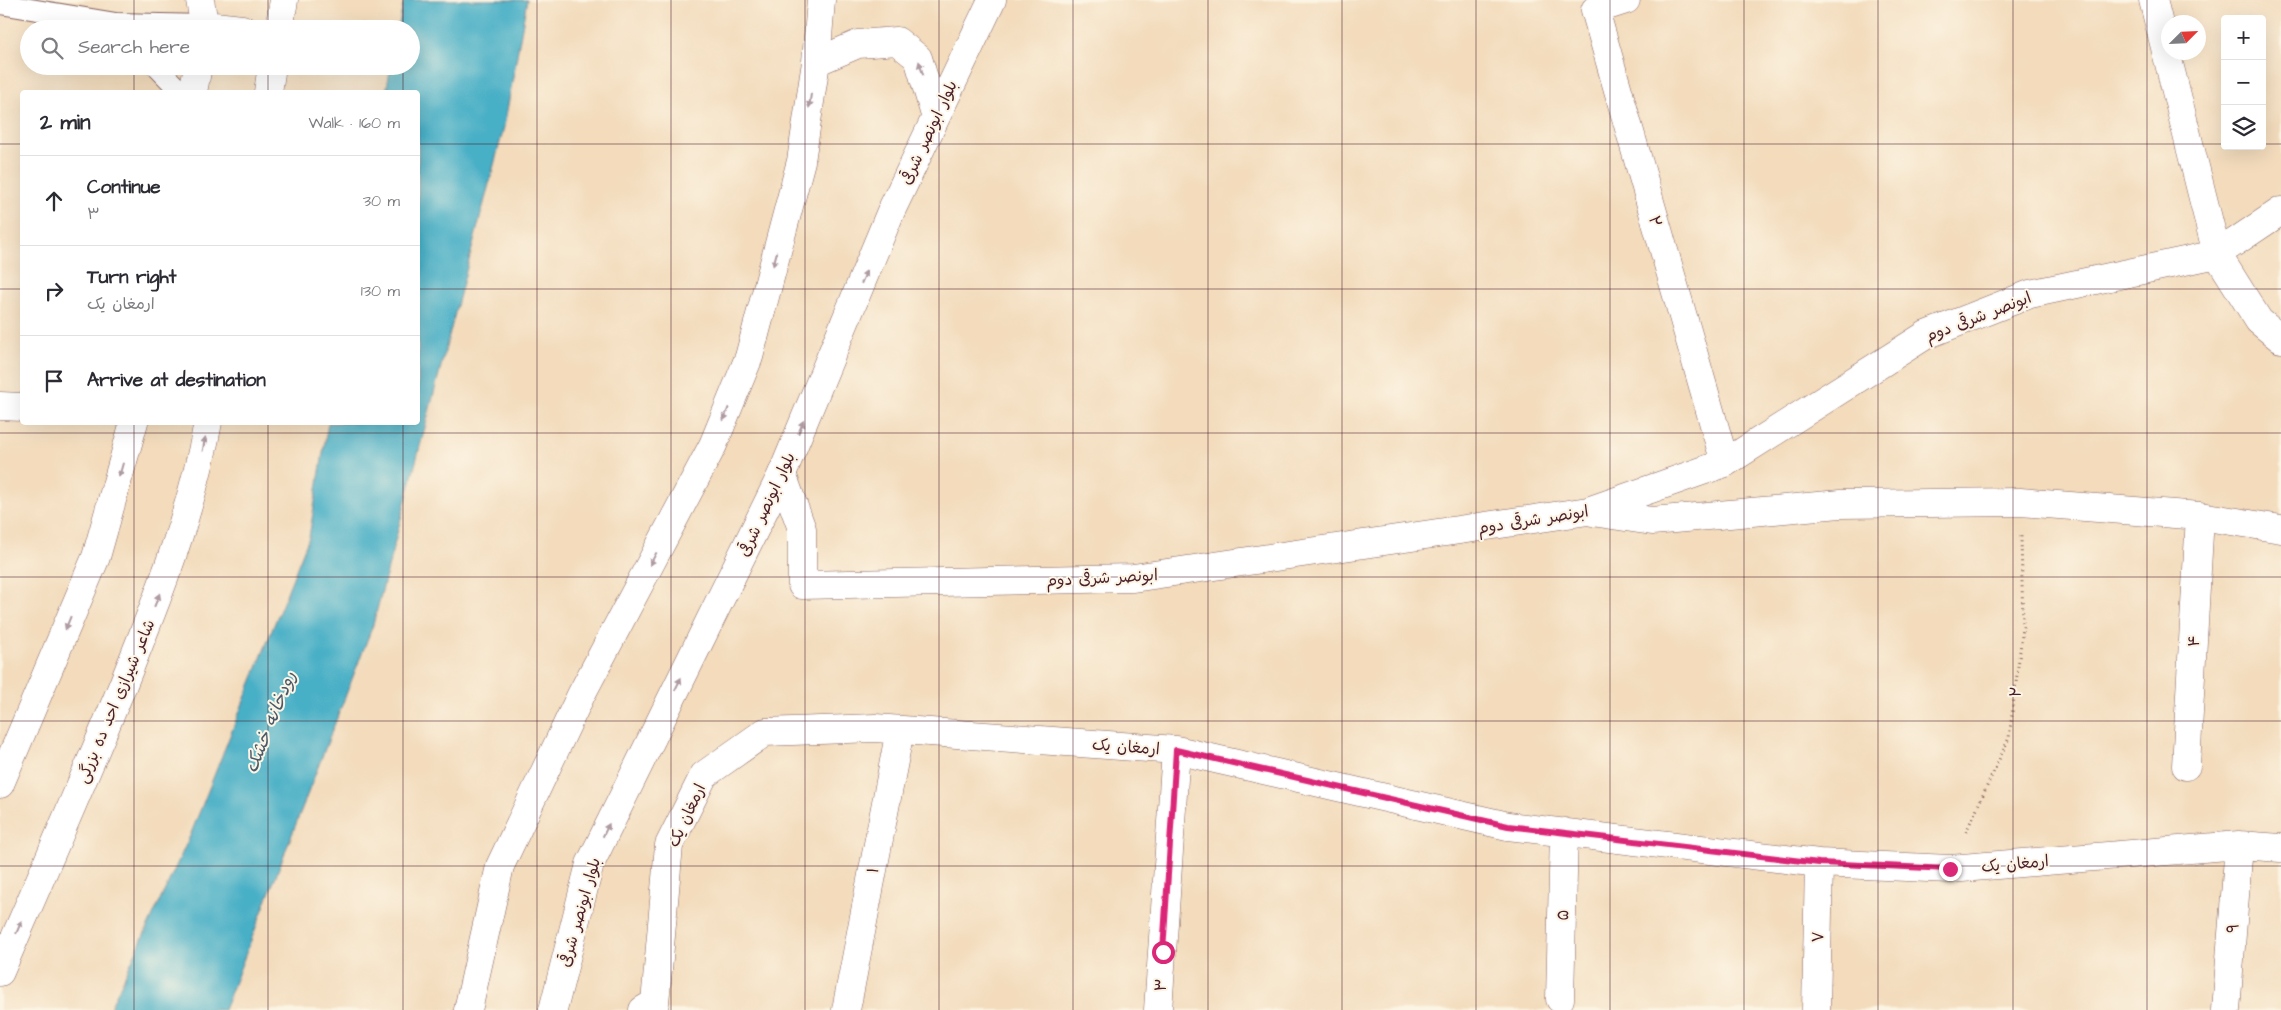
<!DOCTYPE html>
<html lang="en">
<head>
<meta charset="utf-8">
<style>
  body { margin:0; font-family:"Architects Daughter","Playpen Sans Arabic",sans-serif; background:#f2f2f3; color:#2b2b33 }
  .controls { position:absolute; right:15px; top:15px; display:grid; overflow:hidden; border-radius:5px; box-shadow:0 5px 20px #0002 }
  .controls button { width:45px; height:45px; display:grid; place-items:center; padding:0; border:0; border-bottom:1px solid #e1e1e2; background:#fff; color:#2b2b33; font:25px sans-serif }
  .compass { position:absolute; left:2161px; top:15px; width:45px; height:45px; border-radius:50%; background:#fff; box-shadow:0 5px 20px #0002; rotate:66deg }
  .stop { position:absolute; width:15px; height:15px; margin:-11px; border:4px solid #db2777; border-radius:50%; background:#fff }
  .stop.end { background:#db2777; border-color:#fff; box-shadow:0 1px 5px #0008 }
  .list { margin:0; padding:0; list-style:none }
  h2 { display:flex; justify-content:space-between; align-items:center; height:65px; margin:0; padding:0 20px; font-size:21px }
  h2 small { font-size:16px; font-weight:400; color:#7c7c81 }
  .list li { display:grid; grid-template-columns:32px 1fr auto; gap:15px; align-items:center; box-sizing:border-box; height:90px; padding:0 20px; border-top:1px solid #e1e1e2 }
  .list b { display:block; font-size:19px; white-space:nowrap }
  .list p { margin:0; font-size:16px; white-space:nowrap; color:#7c7c81 }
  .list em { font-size:16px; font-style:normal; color:#7c7c81 }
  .icon { flex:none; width:28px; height:28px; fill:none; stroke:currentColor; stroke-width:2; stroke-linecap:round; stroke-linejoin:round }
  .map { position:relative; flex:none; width:2281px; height:1010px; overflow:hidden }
  .search { position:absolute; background:#fff; box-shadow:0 5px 20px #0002; left:20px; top:20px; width:400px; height:55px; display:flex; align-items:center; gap:12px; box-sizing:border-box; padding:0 18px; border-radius:28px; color:#7c7c81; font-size:19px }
  .panel { position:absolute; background:#fff; box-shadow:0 5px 20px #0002; left:20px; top:90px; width:400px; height:335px; border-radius:5px }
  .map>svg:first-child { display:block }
  .water { fill:#47afc6; stroke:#486778 }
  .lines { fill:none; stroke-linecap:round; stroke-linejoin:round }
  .service-casing { stroke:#85615e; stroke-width:22 }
  .minor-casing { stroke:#85615e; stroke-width:29 }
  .tertiary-casing { stroke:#85615e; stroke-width:29 }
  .trunk-casing { stroke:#85615e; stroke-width:29 }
  .path { stroke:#85615e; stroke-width:3; stroke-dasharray:1 4; stroke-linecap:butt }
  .service { stroke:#fff; stroke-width:20 }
  .minor { stroke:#fff; stroke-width:28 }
  .tertiary { stroke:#fff; stroke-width:28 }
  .trunk { stroke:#fff; stroke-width:28 }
  .oneway { fill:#ae9aa0 }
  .route { stroke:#db2777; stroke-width:6 }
  .grid { fill:none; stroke:#4a1f2b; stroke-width:1; stroke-opacity:0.55 }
  .labels { text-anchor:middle; stroke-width:4; stroke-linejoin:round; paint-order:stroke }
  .street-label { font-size:16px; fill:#4a1f2b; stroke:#fcf5e5 }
  .water-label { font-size:18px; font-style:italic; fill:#495969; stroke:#fcf5e5 }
</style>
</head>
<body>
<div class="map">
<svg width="2281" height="1010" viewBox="0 0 2281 1010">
  <rect width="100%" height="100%" fill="#fcf5e5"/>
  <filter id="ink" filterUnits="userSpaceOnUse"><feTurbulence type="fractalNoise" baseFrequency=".02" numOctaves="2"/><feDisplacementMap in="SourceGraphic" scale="10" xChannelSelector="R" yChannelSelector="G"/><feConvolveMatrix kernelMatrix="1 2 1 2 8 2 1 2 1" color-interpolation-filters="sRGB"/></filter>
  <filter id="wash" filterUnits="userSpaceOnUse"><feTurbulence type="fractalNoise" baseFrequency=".0096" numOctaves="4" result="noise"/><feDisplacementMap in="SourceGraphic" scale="20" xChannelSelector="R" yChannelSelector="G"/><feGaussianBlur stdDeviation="1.12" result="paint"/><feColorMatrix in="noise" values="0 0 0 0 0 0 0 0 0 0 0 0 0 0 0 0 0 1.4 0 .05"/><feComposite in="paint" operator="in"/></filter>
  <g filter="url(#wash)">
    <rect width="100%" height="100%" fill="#f3dbbc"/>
    <!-- water -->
    <path class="water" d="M404,0H527L504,127L373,625L224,1010H109L190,836L309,537L328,423L418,422V92H386L391,66H411V29H398Z"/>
  </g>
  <g filter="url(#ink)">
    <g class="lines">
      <defs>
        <path id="service" d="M0,4L116,23L121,29
          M116,23L205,25
          M156,66L181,92"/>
        <path id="minor" d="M1626,0L1595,10L1725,463
          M2153,0L2217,254L2281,211
          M0,406L22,407
          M782,474L802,529V585L1133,578L1588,511L1725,463L1926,335L2030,294L2217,254L2259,321L2281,339
          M1592,512L1652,521L1840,504L2020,502L2200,516L2281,529
          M2186,766L2200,516
          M1560,999L1564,832
          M643,1010L655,1003L669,845L704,775L765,732L875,728L1176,750L1508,826L1819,863L1950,869L2239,845L2281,848
          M846,1010L900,730
          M1158,1010L1176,750
          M1816,1010L1819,863
          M2226,1010L2239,845"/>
        <path id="tertiary" d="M200,0L205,29
          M205,25L242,29
          M279,29L284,0
          M193,92L198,66
          M268,92L272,66
          M0,784L96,557L134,422
          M0,972C42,875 84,779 124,682C158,598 192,512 208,422"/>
        <path id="trunk" d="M816,62L858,44L897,41L918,58L935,115
          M468,1010L500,866L581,695L713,445L749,357L801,161L816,62L821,0
          M553,1010L590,864L782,474L891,211L992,0"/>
      </defs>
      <!-- service casing -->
      <use href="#service" class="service-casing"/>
      <!-- minor casing -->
      <use href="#minor" class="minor-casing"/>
      <!-- tertiary casing -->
      <use href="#tertiary" class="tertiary-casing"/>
      <!-- trunk casing -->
      <use href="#trunk" class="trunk-casing"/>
      <!-- path -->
      <path class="path" d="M1966,832L2009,738L2023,627L2021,536"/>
      <!-- service -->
      <use href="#service" class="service"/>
      <!-- minor -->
      <use href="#minor" class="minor"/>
      <!-- tertiary -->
      <use href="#tertiary" class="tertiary"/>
      <!-- trunk -->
      <use href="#trunk" class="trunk"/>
    </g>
    <!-- one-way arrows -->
    <defs><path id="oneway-solid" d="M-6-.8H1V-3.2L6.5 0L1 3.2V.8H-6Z" transform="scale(1.25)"/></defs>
    <g class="oneway">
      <use href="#oneway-solid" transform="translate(921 68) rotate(-107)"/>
      <use href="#oneway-solid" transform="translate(810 101) rotate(98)"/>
      <use href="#oneway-solid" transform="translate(775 259) rotate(105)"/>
      <use href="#oneway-solid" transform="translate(864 277) rotate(-67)"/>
      <use href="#oneway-solid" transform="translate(726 414) rotate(112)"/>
      <use href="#oneway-solid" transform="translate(801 427) rotate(-67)"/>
      <use href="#oneway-solid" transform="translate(204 444) rotate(-79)"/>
      <use href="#oneway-solid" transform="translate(121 470) rotate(106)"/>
      <use href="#oneway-solid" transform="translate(653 559) rotate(118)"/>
      <use href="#oneway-solid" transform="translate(157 600) rotate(-68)"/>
      <use href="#oneway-solid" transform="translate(68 623) rotate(112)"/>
      <use href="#oneway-solid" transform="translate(678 684) rotate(-64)"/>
      <use href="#oneway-solid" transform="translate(606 830) rotate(-64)"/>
      <use href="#oneway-solid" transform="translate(19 927) rotate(-67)"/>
    </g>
  </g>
  <g class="lines" filter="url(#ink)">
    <!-- route -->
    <path class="route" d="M1163,952L1176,750L1508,826L1819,863L1950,869"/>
  </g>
  <!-- grid -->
  <path class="grid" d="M134,0V29M268,0V29M403,0V29M537,0V1010M671,0V1010M805,0V1010M939,0V1010M1073,0V1010M1208,0V1010M1342,0V1010M1476,0V1010M1610,0V1010M1744,0V1010M1878,0V1010M2013,0V1010M2147,0V1010M134,66V92M268,66V92M403,66V92M0,144H22M418,144H2225M2262,144H2281M0,289H22M418,289H2281M134,422V1010M268,422V1010M403,422V1010M0,433H2281M0,577H2281M0,721H2281M0,866H2281"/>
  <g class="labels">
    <!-- street labels -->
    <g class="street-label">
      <text transform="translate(928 132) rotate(-65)" y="6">بلوار ابونصر شرقی</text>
      <text transform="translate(1656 221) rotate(74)" y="6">۲</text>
      <text transform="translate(1978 316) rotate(-21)" y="6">ابونصر شرقی دوم</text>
      <text transform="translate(766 504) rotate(-65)" y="6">بلوار ابونصر شرقی</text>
      <text transform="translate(1533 519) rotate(-9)" y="6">ابونصر شرقی دوم</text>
      <text transform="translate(1102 577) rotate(-3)" y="6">ابونصر شرقی دوم</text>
      <text transform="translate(2193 641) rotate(-87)" y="6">۴</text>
      <text transform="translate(2015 692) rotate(-83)" y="6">۲</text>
      <text transform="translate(115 701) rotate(-67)" y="6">شاعر شیرازی احد ده بزرگی</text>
      <text transform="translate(1126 746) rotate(4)" y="6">ارمغان یک</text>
      <text transform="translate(686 815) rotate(-65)" y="6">ارمغان یک</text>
      <text transform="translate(2015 863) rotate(-5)" y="6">ارمغان یک</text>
      <text transform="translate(872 870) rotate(-80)" y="6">۱</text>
      <text transform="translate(579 912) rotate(-74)" y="6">بلوار ابونصر شرقی</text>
      <text transform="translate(1562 915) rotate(-89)" y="6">۵</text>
      <text transform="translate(2232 928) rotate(-86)" y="6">۹</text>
      <text transform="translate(1817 937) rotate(-89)" y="6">۷</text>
      <text transform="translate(1160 985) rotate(-85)" y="6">۳</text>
    </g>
    <!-- water labels -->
    <g class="water-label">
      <text transform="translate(270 722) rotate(-68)" y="6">رودخانه خشک</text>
    </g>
  </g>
</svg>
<div class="controls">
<button>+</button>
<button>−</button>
<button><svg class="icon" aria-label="layers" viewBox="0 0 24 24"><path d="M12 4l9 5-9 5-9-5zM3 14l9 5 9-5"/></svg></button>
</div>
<svg class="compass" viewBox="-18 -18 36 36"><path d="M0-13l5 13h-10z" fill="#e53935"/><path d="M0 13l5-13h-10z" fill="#7c7c81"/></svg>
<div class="stop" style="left:1163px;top:952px"></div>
<div class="stop end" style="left:1950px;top:869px"></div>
<div class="search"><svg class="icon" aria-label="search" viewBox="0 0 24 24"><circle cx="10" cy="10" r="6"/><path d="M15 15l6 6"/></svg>Search here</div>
<section class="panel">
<h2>2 min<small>Walk · 160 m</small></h2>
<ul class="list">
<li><svg class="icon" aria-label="ahead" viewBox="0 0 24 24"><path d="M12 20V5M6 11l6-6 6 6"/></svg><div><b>Continue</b><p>۳</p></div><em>30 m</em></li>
<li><svg class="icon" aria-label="right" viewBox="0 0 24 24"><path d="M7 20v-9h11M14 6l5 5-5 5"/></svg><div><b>Turn right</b><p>ارمغان یک</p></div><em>130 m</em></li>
<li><svg class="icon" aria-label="arrive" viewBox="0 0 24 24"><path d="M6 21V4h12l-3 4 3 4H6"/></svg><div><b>Arrive at destination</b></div></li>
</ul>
</section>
</div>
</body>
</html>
